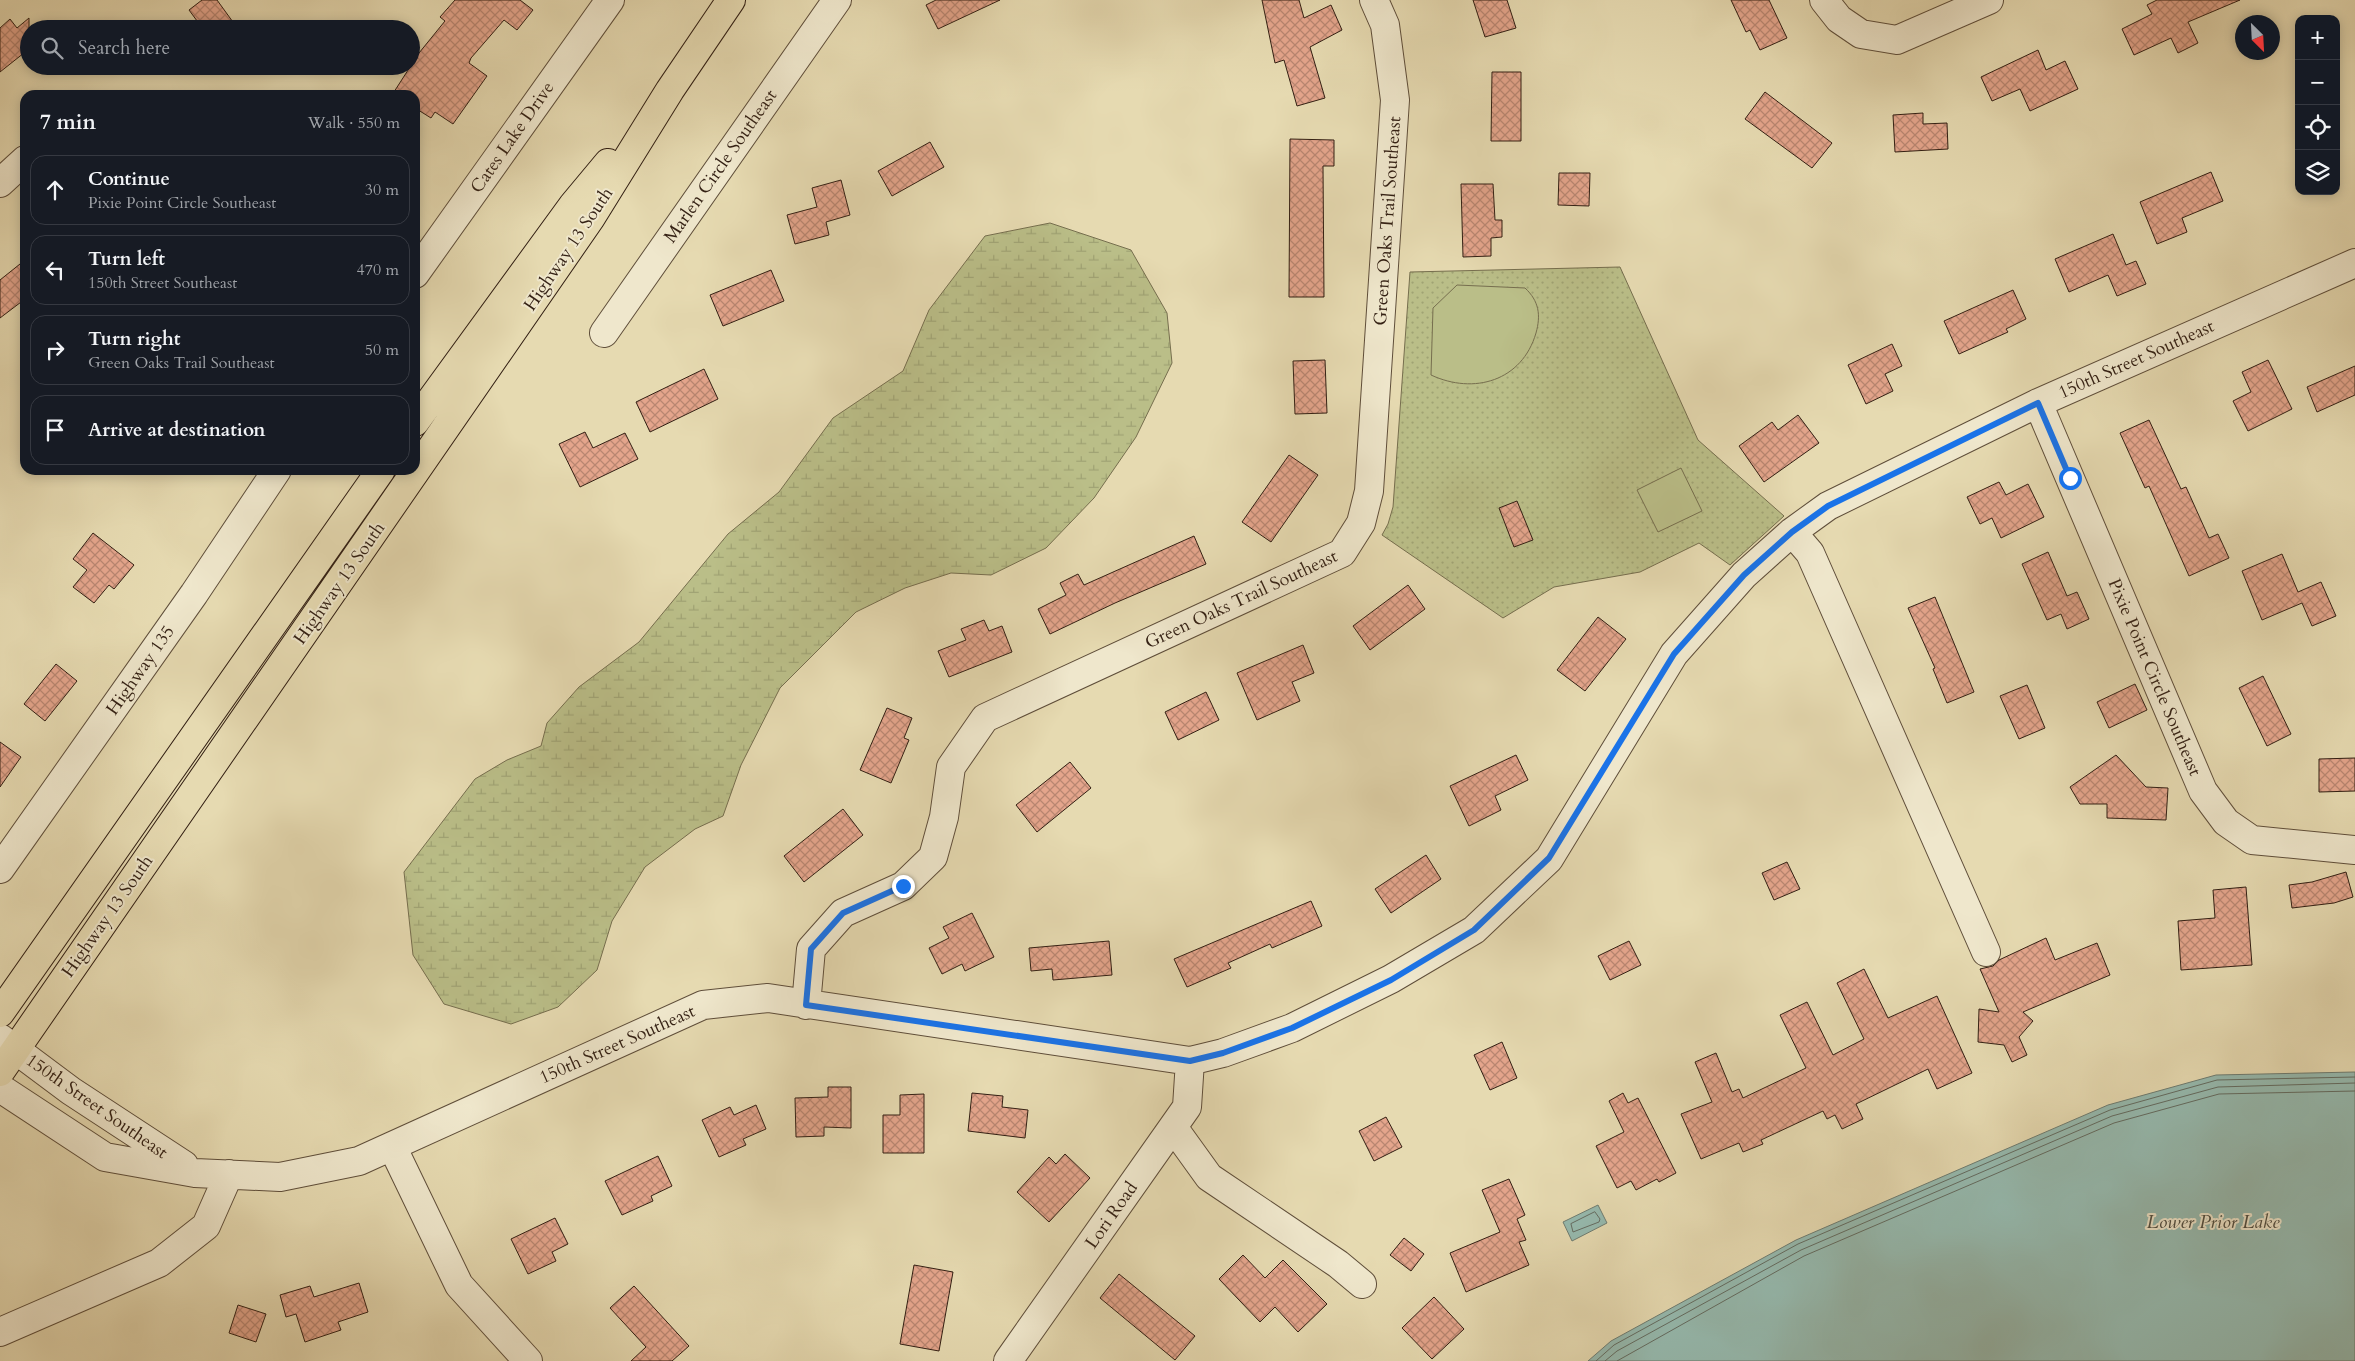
<!DOCTYPE html>
<html lang="en">
<head>
<meta charset="utf-8">
<style>
  body { margin:0; font-family:Cardo,serif; background:#20242c; color:#f1f3f6 }
  .controls { position:absolute; right:15px; top:15px; display:grid; overflow:hidden; border-radius:10px; box-shadow:0 2px 12px #0003 }
  .controls button { width:45px; height:45px; display:grid; place-items:center; padding:0; border:0; border-bottom:1px solid #363941; background:#171b24; color:#f1f3f6; font:25px sans-serif }
  .compass { position:absolute; left:2235px; top:15px; width:45px; height:45px; border-radius:50%; background:#171b24; box-shadow:0 2px 12px #0003; rotate:156deg }
  .stop { position:absolute; width:15px; height:15px; margin:-11px; border:4px solid #1a73e8; border-radius:50%; background:#fff }
  .stop.end { background:#1a73e8; border-color:#fff; box-shadow:0 1px 5px #0008 }
  .list { margin:0; padding:0; list-style:none }
  h2 { display:flex; justify-content:space-between; align-items:center; height:65px; margin:0; padding:0 20px; font-size:21px }
  h2 small { font-size:16px; font-weight:400; color:#9ea1a6 }
  .list li { display:grid; grid-template-columns:32px 1fr auto; gap:15px; align-items:center; box-sizing:border-box; height:70px; margin:0 10px 10px; padding:0 10px; border:1px solid #363941; border-radius:15px }
  .list b { display:block; font-size:19px; white-space:nowrap }
  .list p { margin:0; font-size:16px; white-space:nowrap; color:#9ea1a6 }
  .list em { font-size:16px; font-style:normal; color:#9ea1a6 }
  .icon { flex:none; width:28px; height:28px; fill:none; stroke:currentColor; stroke-width:2; stroke-linecap:round; stroke-linejoin:round }
  .map { position:relative; flex:none; width:2355px; height:1361px; overflow:hidden }
  .search { position:absolute; background:#171b24; box-shadow:0 2px 12px #0003; left:20px; top:20px; width:400px; height:55px; display:flex; align-items:center; gap:12px; box-sizing:border-box; padding:0 18px; border-radius:28px; color:#9ea1a6; font-size:19px }
  .panel { position:absolute; background:#171b24; box-shadow:0 2px 12px #0003; left:20px; top:90px; width:400px; height:385px; border-radius:15px }
  .map>svg:first-child { display:block }
  .grass { fill:url(#grass-dots); stroke:#766e4e }
  .wetland { fill:url(#wetland-marsh); stroke:#766e4e }
  .pitch { fill:#babe88; stroke:#766e4e }
  .water { fill:#96baaf; stroke:#6e7c71 }
  .lines { fill:none; stroke-linecap:round; stroke-linejoin:round }
  .shore { stroke:#646c61; stroke-width:1 }
  .building { fill:url(#building-cross-hatch); stroke:#321f13 }
  .minor-casing { stroke:#5f4e3a; stroke-width:30 }
  .major-casing { stroke:#321f13; stroke-width:30 }
  .minor { stroke:#efe7cc; stroke-width:28 }
  .major { stroke:#e6dab1; stroke-width:28 }
  .route { stroke:#1a73e8; stroke-width:6 }
  .labels { text-anchor:middle; stroke-width:4; stroke-linejoin:round; paint-order:stroke }
  .street-label { font-size:18px; fill:#321f13; stroke:#efe7cc }
  .water-label { font-size:19px; font-style:italic; fill:#504e42; stroke:#efe7cc }
</style>
</head>
<body>
<div class="map">
<svg width="2355" height="1361" viewBox="0 0 2355 1361">
  <defs>
    <pattern id="grass-dots" width="8" height="8" patternUnits="userSpaceOnUse" patternTransform="scale(1.25)"><rect width="8" height="8" fill="#babe88"/><path d="M2 2h.1M6 6h.1" fill="none" stroke="#a0a374" stroke-width="1.8" stroke-linecap="round"/></pattern>
    <pattern id="wetland-marsh" width="20" height="14" patternUnits="userSpaceOnUse" patternTransform="scale(1.25)"><rect width="20" height="14" fill="#babe88"/><path d="M1 5h8M5 5V1M11 12h8M15 12V8" fill="none" stroke="#a0a374"/></pattern>
    <pattern id="building-cross-hatch" width="8" height="8" patternUnits="userSpaceOnUse" patternTransform="scale(1.25)"><rect width="8" height="8" fill="#e4a58c"/><path d="M0 0l8 8M0 8l8-8" fill="none" stroke="#b98671"/></pattern>
  </defs>
  <rect width="100%" height="100%" fill="#e6dab1"/>
  <filter id="stains"><feTurbulence type="fractalNoise" baseFrequency=".004" numOctaves="4"/><feColorMatrix values="0 0 0 0 .2 0 0 0 0 .09 0 0 0 0 .02 0 0 0 .5 -.17"/></filter>
  <radialGradient id="worn" r=".72"><stop offset=".6" stop-color="#630" stop-opacity="0"/><stop offset="1" stop-color="#630" stop-opacity=".3"/></radialGradient>
  <!-- grass -->
  <path class="grass" d="M1620,267L1698,440L1784,516L1730,565L1699,543L1640,572L1554,587L1503,618L1382,535L1388,524L1393,507L1410,272Z"/>
  <!-- wetland -->
  <path class="wetland" d="M1050,223L1131,250L1167,313L1172,363L1136,437L1094,498L1046,548L991,575L951,573L905,588L856,612L780,688L741,765L723,816L695,829L645,867L612,921L597,970L558,1007L511,1024L444,1004L413,955L404,872L475,779L507,760L541,746L547,723L579,687L639,642L728,534L779,492L833,418L903,371L929,310L985,236Z"/>
  <!-- pitch -->
  <path class="pitch" d="M1457,285L1525,288C1539,301 1541,315 1536,333C1522,381 1474,395 1431,375L1433,308Z
    M1681,468L1702,511L1658,532L1637,490Z"/>
  <!-- water -->
  <path class="water" d="M2355,1072V1361H1588L1611,1341L1796,1240L2108,1105L2216,1075Z
    M1598,1205L1607,1223L1572,1241L1563,1222Z"/>
  <g class="lines">
    <!-- shore -->
    <path class="shore" d="M1595,1212L1600,1219L1599,1222L1573,1232L1571,1224Z
      M1596,1361L1614,1345L1798,1244L2110,1110L2217,1080L2355,1077
      M1605,1361L1617,1351L1801,1250L2112,1116L2218,1087L2355,1083
      M1617,1361L1804,1256L2114,1123L2219,1094L2355,1091"/>
  </g>
  <!-- building -->
  <path class="building" d="M202,0H217L238,29H203L189,10Z
    M455,0H520L533,10L517,30L504,20L471,58L469,63L487,76L453,124L435,112L431,118L415,108V95H392L419,53L445,21L440,17Z
    M936,0H1000L938,29L926,5Z
    M1262,0H1299L1304,18L1331,5L1342,30L1310,47L1325,98L1297,106L1284,60L1275,63Z
    M1473,0H1507L1516,28L1485,37Z
    M1731,0H1769L1787,38L1760,50L1750,30L1746,32Z
    M2157,0H2240L2188,22L2198,43L2178,53L2171,38L2134,55L2122,29L2152,14L2147,5Z
    M29,18V49L0,72V28L10,19L17,28Z
    M2038,50L2046,70L2065,61L2078,89L2030,111L2020,89L1992,101L1981,77Z
    M1492,72H1521V141H1491Z
    M1765,92L1832,143L1812,168L1745,119Z
    M1923,113V124L1947,123L1948,149L1895,152L1893,115Z
    M1290,139L1334,140V166H1323L1324,297H1289Z
    M930,142L944,167L892,196L878,171Z
    M2211,172L2223,201L2182,218L2187,232L2157,244L2140,202Z
    M1559,173H1590L1589,206L1558,205Z
    M841,180L850,215L826,222L829,235L795,244L787,215L817,207L812,188Z
    M1461,184H1493L1495,220H1502V237L1491,238V256L1463,257Z
    M2113,234L2126,265L2136,261L2146,284L2117,296L2108,275L2069,292L2055,259Z
    M25,260V299L0,318V280Z
    M771,270L784,301L723,326L710,295Z
    M2013,290L2026,319L2006,329L2008,332L1959,354L1944,321Z
    M1892,344L1902,366L1885,374L1893,391L1866,404L1848,365Z
    M1325,360L1327,413L1295,414L1293,361Z
    M2268,360L2292,409L2248,431L2233,401L2251,392L2242,372Z
    M2355,366V395L2317,412L2307,387Z
    M704,369L718,399L650,432L636,402Z
    M1798,415L1819,443L1764,482L1739,446L1772,422L1778,430Z
    M2149,420L2181,489L2186,487L2209,538L2218,534L2229,558L2189,576L2149,486L2145,488L2120,433Z
    M585,432L593,448L625,433L638,459L580,487L559,444Z
    M1289,455L1318,475L1271,542L1242,522Z
    M1999,482L2006,495L2028,484L2044,517L2001,538L1992,518L1980,524L1967,497Z
    M1517,501L1533,540L1514,547L1499,508Z
    M93,533L134,565L114,589L109,585L94,603L73,587L87,570L73,559Z
    M1194,536L1206,564L1115,603L1050,634L1038,609L1066,595L1060,583L1078,574L1084,585Z
    M2048,552L2067,596L2077,592L2089,619L2067,629L2061,614L2047,620L2022,564Z
    M2282,554L2298,592L2321,582L2336,616L2312,626L2302,603L2262,620L2242,571Z
    M1408,585L1425,609L1370,650L1353,626Z
    M1935,597L1974,692L1947,703L1933,669L1935,668L1908,608Z
    M1598,617L1626,639L1585,691L1557,670Z
    M984,620L989,631L1002,626L1012,652L949,677L938,651L966,640L961,629Z
    M1303,645L1314,673L1292,682L1300,701L1257,720L1237,673Z
    M56,664L77,681L45,721L24,704Z
    M2263,676L2291,734L2267,746L2239,688Z
    M2135,684L2147,710L2109,728L2097,702Z
    M2027,685L2045,728L2019,739L2000,696Z
    M1206,692L1219,720L1178,740L1165,712Z
    M887,708L912,718L904,738L909,740L891,783L860,770Z
    M0,742L21,757L0,787Z
    M1516,755L1528,780L1495,796L1501,810L1469,826L1450,786Z
    M2116,755L2146,787L2168,788L2166,820L2107,818V804H2080L2070,787Z
    M2355,758V791L2319,792V759Z
    M1070,762L1091,788L1037,832L1016,805Z
    M843,809L863,835L804,882L784,856Z
    M1426,855L1441,879L1391,913L1375,889Z
    M1787,862L1800,889L1774,900L1762,873Z
    M2346,872L2353,897L2334,903L2292,908L2289,885L2312,882Z
    M2246,887L2252,965L2181,970L2178,921L2215,918L2213,890Z
    M1311,901L1322,926L1272,948L1270,944L1228,963L1231,968L1187,987L1174,959Z
    M972,913L994,957L965,971L962,964L942,974L929,948L949,938L943,927Z
    M2046,938L2055,960L2097,943L2110,975L2023,1012L2033,1021L2019,1037L2027,1055L2012,1062L2004,1045L1978,1042L1979,1009L1999,1012L1980,969L1993,966L1999,960Z
    M1109,941L1112,975L1053,980L1052,969L1031,971L1029,948Z
    M1629,941L1641,965L1610,980L1598,956Z
    M1864,969L1888,1018L1937,996L1972,1073L1937,1089L1928,1069L1856,1104L1863,1119L1842,1129L1835,1115L1827,1119L1823,1111L1761,1140L1763,1144L1743,1152L1739,1143L1701,1159L1681,1114L1712,1102L1695,1062L1716,1053L1732,1092L1739,1089L1743,1098L1806,1068L1780,1015L1807,1002L1833,1055L1864,1039L1837,983Z
    M1502,1042L1517,1078L1490,1090L1474,1055Z
    M828,1087H851V1128L824,1127V1136L796,1137L795,1098L828,1097Z
    M972,1093L1003,1096L1002,1107L1028,1110L1025,1138L968,1131Z
    M1623,1093L1628,1103L1638,1098L1676,1173L1659,1182L1657,1179L1636,1190L1631,1181L1617,1188L1596,1146L1624,1132L1609,1101Z
    M924,1094V1153H883V1115H900V1095Z
    M756,1105L766,1129L743,1139L746,1145L719,1157L702,1120L730,1107L734,1115Z
    M1386,1117L1402,1147L1374,1161L1359,1131Z
    M1065,1154L1090,1178L1049,1222L1017,1192L1049,1157L1056,1164Z
    M658,1156L672,1186L651,1196L653,1201L622,1215L605,1181Z
    M1509,1179L1525,1215L1517,1219L1526,1240L1519,1242L1529,1265L1466,1292L1450,1253L1500,1232L1482,1190Z
    M555,1218L568,1244L552,1252L556,1261L528,1274L511,1239Z
    M1404,1238L1424,1254L1411,1271L1390,1255Z
    M1243,1255L1265,1278L1283,1260L1327,1304L1298,1332L1275,1307L1260,1322L1219,1279Z
    M914,1265L953,1272L939,1351L900,1344Z
    M1119,1274L1195,1336L1175,1360L1100,1298Z
    M359,1283L368,1312L338,1322L341,1330L305,1342L296,1314L286,1317L280,1295L310,1286L314,1297Z
    M634,1286L689,1346L672,1361H631L646,1347L610,1308Z
    M1434,1297L1464,1329L1432,1359L1402,1328Z
    M238,1305L266,1314L256,1342L229,1333Z"/>
  <g class="lines">
    <defs>
      <path id="minor" d="M1824,0L1839,19L1861,34L1897,40L1989,0
        M0,183L25,160
        M415,274L610,0
        M604,333L837,0
        M2038,403L2203,791L2226,822L2252,840L2355,850
        M1792,532L1810,553L1986,952
        M0,869L194,594L277,470
        M806,1005L811,949L843,913L903,886L933,857L944,817L951,767L985,718L1342,553L1361,523L1369,491L1395,100L1385,25L1374,0
        M0,1038L71,1091L184,1165
        M0,1088L105,1157L195,1173L280,1177L359,1161L703,1005L768,998L1190,1061L1223,1053L1292,1028L1391,979L1474,930L1549,859L1674,654L1744,575L1792,532L1828,506L2038,403L2355,263
        M1173,1127L1209,1177L1338,1264L1362,1284
        M392,1146L459,1285L528,1361
        M0,1332L159,1263L206,1226L229,1174
        M1008,1361L1187,1107L1190,1061"/>
      <path id="major" d="M415,422L573,205L608,163
        M0,1013L381,470
        M0,1072L590,219L670,90L731,0"/>
    </defs>
    <!-- minor casing -->
    <use href="#minor" class="minor-casing"/>
    <!-- major casing -->
    <use href="#major" class="major-casing"/>
    <!-- minor -->
    <use href="#minor" class="minor"/>
    <!-- major -->
    <use href="#major" class="major"/>
  </g>
  <g class="lines">
    <!-- route -->
    <path class="route" d="M903,886L843,913L811,949L806,1005L1190,1061L1223,1053L1292,1028L1391,980L1474,930L1549,858L1674,654L1744,575L1792,532L1828,506L2038,403L2070,478"/>
  </g>
  <g class="labels">
    <!-- street labels -->
    <g class="street-label">
      <text transform="translate(512 137) rotate(-55)" y="6">Cates Lake Drive</text>
      <text transform="translate(720 166) rotate(-55)" y="6">Marlen Circle Southeast</text>
      <text transform="translate(1387 221) rotate(-86)" y="6">Green Oaks Trail Southeast</text>
      <text transform="translate(568 249) rotate(-56)" y="6">Highway 13 South</text>
      <text transform="translate(2136 359) rotate(-24)" y="6">150th Street Southeast</text>
      <text transform="translate(339 583) rotate(-55)" y="6">Highway 13 South</text>
      <text transform="translate(1241 599) rotate(-25)" y="6">Green Oaks Trail Southeast</text>
      <text transform="translate(140 670) rotate(-55)" y="6">Highway 135</text>
      <text transform="translate(2155 677) rotate(67)" y="6">Pixie Point Circle Southeast</text>
      <text transform="translate(107 916) rotate(-55)" y="6">Highway 13 South</text>
      <text transform="translate(617 1044) rotate(-24)" y="6">150th Street Southeast</text>
      <text transform="translate(97 1106) rotate(35)" y="6">150th Street Southeast</text>
      <text transform="translate(1111 1215) rotate(-55)" y="6">Lori Road</text>
    </g>
    <!-- water labels -->
    <g class="water-label">
      <text x="2213" y="1228">Lower Prior Lake</text>
    </g>
  </g>
  <rect width="100%" height="100%" filter="url(#stains)"/>
  <rect width="100%" height="100%" fill="url(#worn)"/>
</svg>
<div class="controls">
<button>+</button>
<button>−</button>
<button><svg class="icon" aria-label="locate" viewBox="0 0 24 24"><circle cx="12" cy="12" r="6"/><path d="M12 2v4M12 18v4M2 12h4M18 12h4"/></svg></button>
<button><svg class="icon" aria-label="layers" viewBox="0 0 24 24"><path d="M12 4l9 5-9 5-9-5zM3 14l9 5 9-5"/></svg></button>
</div>
<svg class="compass" viewBox="-18 -18 36 36"><path d="M0-13l5 13h-10z" fill="#e53935"/><path d="M0 13l5-13h-10z" fill="#9ea1a6"/></svg>
<div class="stop" style="left:2070px;top:478px"></div>
<div class="stop end" style="left:903px;top:886px"></div>
<div class="search"><svg class="icon" aria-label="search" viewBox="0 0 24 24"><circle cx="10" cy="10" r="6"/><path d="M15 15l6 6"/></svg>Search here</div>
<section class="panel">
<h2>7 min<small>Walk · 550 m</small></h2>
<ul class="list">
<li><svg class="icon" aria-label="ahead" viewBox="0 0 24 24"><path d="M12 20V5M6 11l6-6 6 6"/></svg><div><b>Continue</b><p>Pixie Point Circle Southeast</p></div><em>30 m</em></li>
<li><svg class="icon" aria-label="left" viewBox="0 0 24 24"><path d="M17 20v-9H6M10 6l-5 5 5 5"/></svg><div><b>Turn left</b><p>150th Street Southeast</p></div><em>470 m</em></li>
<li><svg class="icon" aria-label="right" viewBox="0 0 24 24"><path d="M7 20v-9h11M14 6l5 5-5 5"/></svg><div><b>Turn right</b><p>Green Oaks Trail Southeast</p></div><em>50 m</em></li>
<li><svg class="icon" aria-label="arrive" viewBox="0 0 24 24"><path d="M6 21V4h12l-3 4 3 4H6"/></svg><div><b>Arrive at destination</b></div></li>
</ul>
</section>
</div>
</body>
</html>
